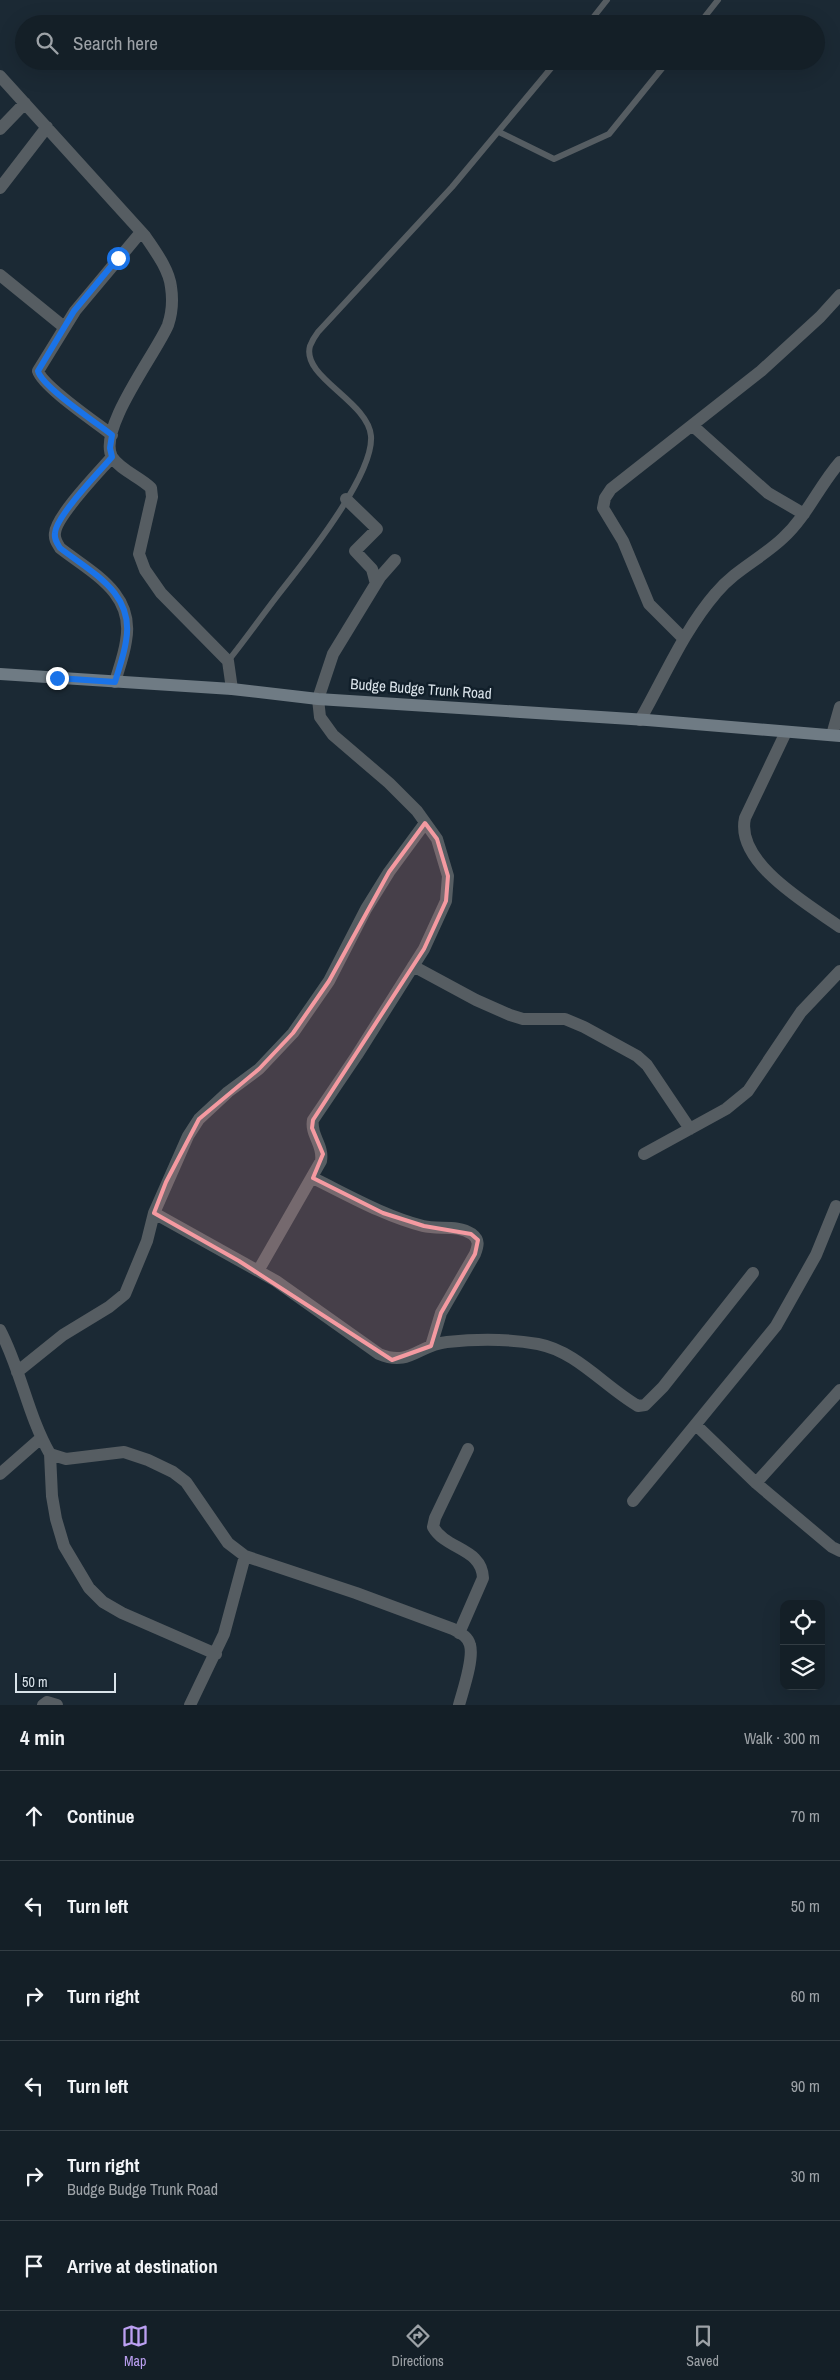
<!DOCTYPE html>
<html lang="en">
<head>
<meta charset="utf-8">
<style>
  body { margin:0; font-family:"Archivo Narrow",sans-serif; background:#212c33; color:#f1f3f6 }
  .controls { position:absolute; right:15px; bottom:15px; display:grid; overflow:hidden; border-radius:10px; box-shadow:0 5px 20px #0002 }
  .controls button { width:45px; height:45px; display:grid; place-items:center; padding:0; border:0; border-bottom:1px solid #333d44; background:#141f27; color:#f1f3f6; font:25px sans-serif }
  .scale { position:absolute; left:15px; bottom:12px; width:101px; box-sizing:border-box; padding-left:5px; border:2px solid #dae3ea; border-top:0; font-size:14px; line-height:18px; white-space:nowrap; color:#dae3ea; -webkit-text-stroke:4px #111f2a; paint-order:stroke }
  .stop { position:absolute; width:15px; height:15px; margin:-11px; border:4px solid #1a73e8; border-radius:50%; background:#fff }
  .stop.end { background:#1a73e8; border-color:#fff; box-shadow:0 1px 5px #0008 }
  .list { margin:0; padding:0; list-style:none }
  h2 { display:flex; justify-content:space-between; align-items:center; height:65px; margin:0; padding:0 20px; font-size:21px }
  h2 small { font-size:16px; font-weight:400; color:#9da2a7 }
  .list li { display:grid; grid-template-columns:32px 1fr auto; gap:15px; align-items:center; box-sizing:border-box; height:90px; padding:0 20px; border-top:1px solid #333d44 }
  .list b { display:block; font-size:19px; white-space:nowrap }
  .list p { margin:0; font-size:16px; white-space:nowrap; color:#9da2a7 }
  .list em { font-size:16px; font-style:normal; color:#9da2a7 }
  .icon { flex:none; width:28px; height:28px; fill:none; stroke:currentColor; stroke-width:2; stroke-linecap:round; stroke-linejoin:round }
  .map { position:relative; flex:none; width:840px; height:1705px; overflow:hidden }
  .search { position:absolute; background:#141f27; box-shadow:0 5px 20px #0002; left:15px; right:15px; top:15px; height:55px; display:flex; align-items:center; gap:12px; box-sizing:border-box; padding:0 18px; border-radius:28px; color:#9da2a7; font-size:19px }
  .sheet { height:605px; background:#141f27 }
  nav { display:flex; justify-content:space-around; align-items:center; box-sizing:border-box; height:70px; border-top:1px solid #333d44; background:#141f27; font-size:14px; color:#9da2a7 }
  nav a { display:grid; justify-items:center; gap:2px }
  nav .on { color:#bca0f2 }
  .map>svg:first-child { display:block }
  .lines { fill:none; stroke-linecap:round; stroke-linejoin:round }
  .service { stroke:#565d62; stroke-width:6 }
  .minor { stroke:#565d62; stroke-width:12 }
  .secondary { stroke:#6f7b84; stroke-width:12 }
  .route { stroke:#1a73e8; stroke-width:6 }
  .marked { fill:#f49aa1; fill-opacity:0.2; stroke:#f49aa1; stroke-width:4; stroke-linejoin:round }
  .labels { text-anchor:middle; stroke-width:5; stroke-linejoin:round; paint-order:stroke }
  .street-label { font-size:15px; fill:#dae3ea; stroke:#111f2a }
</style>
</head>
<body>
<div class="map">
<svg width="840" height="1705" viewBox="0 0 840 1705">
  <rect width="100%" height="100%" fill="#1b2934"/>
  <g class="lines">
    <!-- service -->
    <path class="service" d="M588,24L607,0
      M699,24L718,0
      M499,132L554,159L609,134L668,61
      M228,661C245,640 261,617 278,595C303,563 374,476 371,436C368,401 301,377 310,346C312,341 315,336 318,332L452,187L557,61"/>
    <!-- minor -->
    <path class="minor" d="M0,76L145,236C155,251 169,269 171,287C173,300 172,313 168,325C157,352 97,429 112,457C120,470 140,477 151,488L152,497L139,554L145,570L161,593L228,661L232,689
      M0,129L25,103
      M0,188L47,127
      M0,275L64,327
      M693,426L768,493L804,514
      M112,435C97,423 43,387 38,371L75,311L141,232
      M112,457C99,472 56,516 55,533C54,539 57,543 60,548C92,573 135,593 126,641C124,655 119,668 115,682
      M346,499L377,529L355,551L372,569L376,584
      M684,639L649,604L623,541L603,508L605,498L611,489L761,371L820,317L840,295
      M640,720C664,678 684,630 716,593C735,570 762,558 783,538C807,516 819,486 840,462
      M786,732L745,818C735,863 809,905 840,927
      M832,735L840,707
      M413,966L476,1000L510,1015L523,1019H565L584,1027L637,1056L647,1065L690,1129
      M644,1154L726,1109L748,1091L801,1012L840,971
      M313,1178C348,1195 384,1216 423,1226C439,1230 457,1224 472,1234C480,1240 478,1246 475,1254L441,1313L431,1346
      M154,1213L276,1281L379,1354C410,1367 418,1345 447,1342C476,1339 510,1339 538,1344C576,1351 605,1387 638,1406L645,1405L663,1387L753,1273
      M258,1271L321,1161C324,1145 310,1135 313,1120L357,1055L424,949L446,901L448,876L437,839L417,811L389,783L333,735L320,717L318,699L333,654L380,577L395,560
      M0,1330C21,1370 28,1416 50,1454L66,1459L124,1452L148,1460L173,1472L186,1482L228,1543L245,1556L356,1593L453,1629C460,1633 468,1636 470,1645C474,1659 463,1690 459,1705
      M17,1372L63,1335L109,1307L125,1294L147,1241L154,1213L188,1136L199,1119L228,1092L259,1069L293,1033L329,981L366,909L389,872L425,823
      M696,1425L756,1483L832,1547L840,1551
      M50,1454L52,1496L56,1519L64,1546L89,1588L103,1602L122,1613L216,1654
      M0,1474L41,1438
      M756,1483L840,1390
      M633,1501L776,1326L816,1255L836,1206
      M459,1633L483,1578C482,1548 446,1550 433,1527L435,1518L468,1449
      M43,1705L47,1702L57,1705
      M190,1705L224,1634L245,1556"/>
    <!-- secondary -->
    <path class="secondary" d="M0,674L232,689L318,699L647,720L840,736"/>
  </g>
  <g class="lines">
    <!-- route -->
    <path class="route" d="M57,678L115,682C119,668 124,655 126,641C135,593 92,573 60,548C57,543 54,539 55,533C56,516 100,471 112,457L110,448L112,435C97,423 42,387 38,371L74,311L118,258"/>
  </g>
  <!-- marked area -->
  <path class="marked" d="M425,823L437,839L448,876L446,901L424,949L313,1120L312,1128L323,1154L313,1178L383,1213L424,1226L471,1234L478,1240L475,1254L441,1313L431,1346L392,1360L239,1261L154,1213L166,1182L199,1119L259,1069L293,1033L329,981L389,872Z"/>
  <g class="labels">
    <!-- street labels -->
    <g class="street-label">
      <text transform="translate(421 689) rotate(4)" y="5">Budge Budge Trunk Road</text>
    </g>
  </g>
</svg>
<div class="controls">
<button><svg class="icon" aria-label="locate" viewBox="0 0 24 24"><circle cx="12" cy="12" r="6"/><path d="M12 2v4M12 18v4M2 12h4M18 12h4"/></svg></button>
<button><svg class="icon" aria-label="layers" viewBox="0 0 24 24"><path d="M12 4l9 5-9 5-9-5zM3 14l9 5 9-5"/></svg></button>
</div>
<div class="scale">50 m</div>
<div class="stop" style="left:118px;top:258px"></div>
<div class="stop end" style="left:57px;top:678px"></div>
<div class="search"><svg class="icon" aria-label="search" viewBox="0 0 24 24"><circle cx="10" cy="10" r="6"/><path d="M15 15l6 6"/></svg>Search here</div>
</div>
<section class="sheet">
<h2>4 min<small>Walk · 300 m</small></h2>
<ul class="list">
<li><svg class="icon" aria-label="ahead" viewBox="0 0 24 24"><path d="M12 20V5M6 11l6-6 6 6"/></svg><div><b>Continue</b></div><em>70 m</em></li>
<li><svg class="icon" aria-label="left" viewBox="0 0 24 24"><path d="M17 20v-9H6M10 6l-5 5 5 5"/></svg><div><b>Turn left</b></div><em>50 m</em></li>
<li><svg class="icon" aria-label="right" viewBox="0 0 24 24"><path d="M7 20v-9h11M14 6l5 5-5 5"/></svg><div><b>Turn right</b></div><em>60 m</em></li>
<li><svg class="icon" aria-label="left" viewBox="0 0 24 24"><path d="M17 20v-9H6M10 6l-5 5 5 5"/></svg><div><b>Turn left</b></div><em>90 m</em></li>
<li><svg class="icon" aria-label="right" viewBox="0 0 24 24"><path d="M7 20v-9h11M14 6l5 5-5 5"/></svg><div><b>Turn right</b><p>Budge Budge Trunk Road</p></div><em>30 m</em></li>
<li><svg class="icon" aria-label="arrive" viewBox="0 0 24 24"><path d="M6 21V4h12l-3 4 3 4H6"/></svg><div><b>Arrive at destination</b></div></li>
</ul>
</section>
<nav>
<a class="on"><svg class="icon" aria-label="map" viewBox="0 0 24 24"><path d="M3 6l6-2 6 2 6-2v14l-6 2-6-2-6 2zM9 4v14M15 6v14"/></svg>Map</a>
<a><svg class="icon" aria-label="directions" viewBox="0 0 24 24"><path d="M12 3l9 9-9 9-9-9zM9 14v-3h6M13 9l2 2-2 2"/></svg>Directions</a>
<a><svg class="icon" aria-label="saved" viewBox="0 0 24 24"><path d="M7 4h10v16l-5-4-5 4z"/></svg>Saved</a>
</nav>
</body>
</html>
